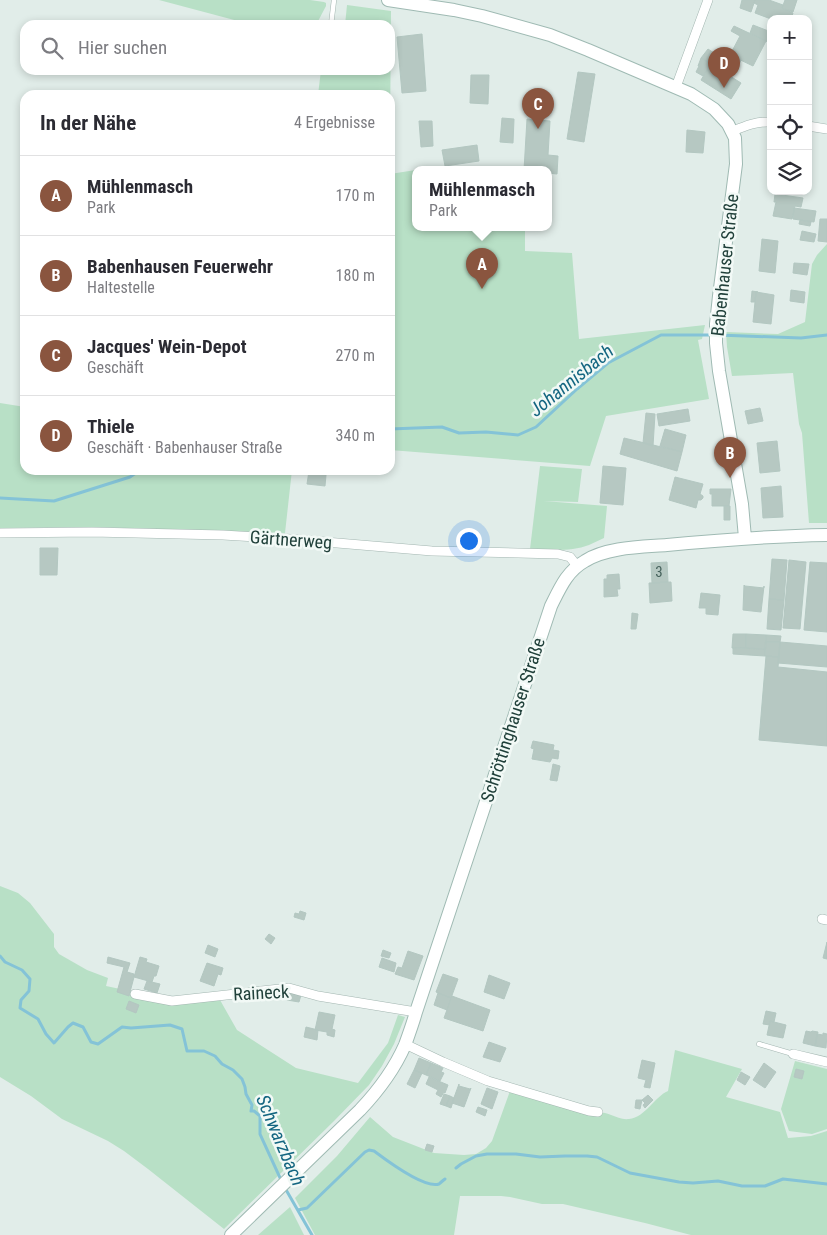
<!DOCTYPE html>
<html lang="de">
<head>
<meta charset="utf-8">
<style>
  body { margin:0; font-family:"Roboto Condensed",sans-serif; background:#f7f7f7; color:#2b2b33 }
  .controls { position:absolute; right:15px; top:15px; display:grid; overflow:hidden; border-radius:10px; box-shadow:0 2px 8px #0003 }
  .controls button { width:45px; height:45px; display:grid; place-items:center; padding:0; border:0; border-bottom:1px solid #e1e1e2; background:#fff; color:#2b2b33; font:25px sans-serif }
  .you { position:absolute; left:468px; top:540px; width:18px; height:18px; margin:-12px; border:4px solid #fff; border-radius:50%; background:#1a73e8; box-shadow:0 0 0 8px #1a73e833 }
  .badge { display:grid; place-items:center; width:32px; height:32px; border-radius:50%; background:#8a553f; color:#fff; font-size:16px; font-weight:700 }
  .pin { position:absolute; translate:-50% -41px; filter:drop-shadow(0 1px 2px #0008) }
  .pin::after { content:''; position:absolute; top:26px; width:18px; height:15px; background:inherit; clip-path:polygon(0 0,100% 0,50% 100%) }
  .popup { position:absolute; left:412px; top:166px; width:140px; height:65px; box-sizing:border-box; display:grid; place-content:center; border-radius:10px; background:#fff; filter:drop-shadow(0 1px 4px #0005); font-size:16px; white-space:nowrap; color:#7c7c81 }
  .popup b { font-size:19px; color:#2b2b33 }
  .popup::after { content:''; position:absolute; left:50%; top:100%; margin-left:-10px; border:10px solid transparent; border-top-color:#fff }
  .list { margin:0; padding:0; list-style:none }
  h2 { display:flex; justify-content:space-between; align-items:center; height:65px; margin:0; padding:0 20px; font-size:21px }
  h2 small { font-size:16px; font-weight:400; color:#7c7c81 }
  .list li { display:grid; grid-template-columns:32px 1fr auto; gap:15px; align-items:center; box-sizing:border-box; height:80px; padding:0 20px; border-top:1px solid #e1e1e2 }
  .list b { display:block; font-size:19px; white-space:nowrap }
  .list p { margin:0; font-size:16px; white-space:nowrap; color:#7c7c81 }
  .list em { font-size:16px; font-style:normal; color:#7c7c81 }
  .icon { flex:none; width:28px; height:28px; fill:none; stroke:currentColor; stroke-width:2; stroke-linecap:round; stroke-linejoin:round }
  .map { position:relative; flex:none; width:827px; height:1235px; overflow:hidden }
  .search { position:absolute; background:#fff; box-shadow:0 2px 8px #0003; left:20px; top:20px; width:375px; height:55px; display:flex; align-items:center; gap:12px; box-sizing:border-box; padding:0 18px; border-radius:15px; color:#7c7c81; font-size:19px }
  .panel { position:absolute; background:#fff; box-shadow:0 2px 8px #0003; left:20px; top:90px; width:375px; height:385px; border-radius:15px }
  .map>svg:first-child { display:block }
  .green { fill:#b8e0c6 }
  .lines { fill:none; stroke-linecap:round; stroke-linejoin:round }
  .stream { stroke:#84c3d7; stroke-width:3 }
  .building { fill:#b6c8c2; stroke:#b3c7c1 }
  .lane-casing { stroke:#a3b6b1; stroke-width:5.5 }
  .street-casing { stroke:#a3b6b1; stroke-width:10 }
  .secondary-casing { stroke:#9fbab3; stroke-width:14 }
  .lane { stroke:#fff; stroke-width:4.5 }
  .street { stroke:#fff; stroke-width:9 }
  .secondary { stroke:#fff; stroke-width:12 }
  .labels { text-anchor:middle; stroke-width:5; stroke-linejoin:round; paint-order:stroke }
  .number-label { font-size:15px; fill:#46625c }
  .street-label { font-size:18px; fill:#20403a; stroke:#f2f9f6 }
  .water-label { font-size:19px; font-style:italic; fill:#146681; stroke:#f2f9f6 }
</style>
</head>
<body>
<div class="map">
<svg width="827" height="1235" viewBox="0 0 827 1235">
  <rect width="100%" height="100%" fill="#e1ede9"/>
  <!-- green -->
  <path class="green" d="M159,0H310L324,2L326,3V6L316,25H253Z
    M347,5L391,11L390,138V95H318L321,70H390V25H345Z
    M435,167V170H416V228H441L442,230L470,228L525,229V251L572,253L579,339L705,325L702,339L698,340L709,399L606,416L590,466L390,450V174Z
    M827,244V523H809L802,433L799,424L793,373L732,376L727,347L726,332L778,334L805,322L812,264L817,255Z
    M0,403L25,407V470H292L285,533L93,527L0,528Z
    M540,466L582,469L578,502L544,501L607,506L604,538C599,540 594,543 589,545C571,552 549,550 530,549Z
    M0,886L18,893L30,903L54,934V947L59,954L87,970L108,978L106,986L187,1003L220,1000L237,1030L296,1068L358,1083L388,1043L398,1015L405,1017L394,1044L382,1066L369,1085L334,1121L224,1229L148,1169L124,1151L108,1141L62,1119L31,1096L0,1077Z
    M675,1050L742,1069L726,1097L780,1112L788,1138L811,1136L827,1131V1235H691L645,1223L563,1204H542L510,1197L501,1196H460L454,1235H315L295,1198L337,1156L370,1117L393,1137L434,1153L464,1155L476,1154L486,1148L492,1141L510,1091L593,1115C597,1114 601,1112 605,1113C613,1115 621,1120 629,1119C646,1117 654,1097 668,1091Z
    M795,1061L827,1069V1129L812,1134L789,1131L781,1109Z
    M290,1207L304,1235H258Z"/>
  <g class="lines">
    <!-- stream -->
    <path class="stream" d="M718,335L801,338L827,335
      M390,429L442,427L459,433L486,432L518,435L536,427L577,389L608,363L661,335H712
      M0,498L54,501L130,477L140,470
      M0,956L5,962L22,970L30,979L29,991L21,1000L20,1008L38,1019L46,1034L54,1043L68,1027L73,1023L83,1027L91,1042L98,1044L122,1027L131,1028L170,1025L182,1029L187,1051H204L215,1056L222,1064L233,1070L242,1079L245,1087L246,1094L252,1105L251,1111H254L260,1116V1134L282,1182
      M456,1168L461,1164L476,1156L487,1154H516L540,1157L565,1156H587L597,1157L630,1173L679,1182L693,1183L718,1181L742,1186H765L783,1179L827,1184
      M285,1188L312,1235
      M298,1210L307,1208L365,1152L369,1150L374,1151C386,1160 424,1189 439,1184C440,1183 445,1179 445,1179"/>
  </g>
  <!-- building -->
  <path class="building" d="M742,0H755L751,12L740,8Z
    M755,0H769L783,5L782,8L793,13L791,19H771L755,13L758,5L754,3Z
    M785,0H797L793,12L782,8Z
    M753,25L771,32L768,42L750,33Z
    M734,26L766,41L753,66L730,55L740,36L731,31Z
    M422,34L426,91L402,93L397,37Z
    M708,49L723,59L718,68L701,58Z
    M730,55L741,60L736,71L729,68L728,71L726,70L725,72L720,70L726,61L727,62Z
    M701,58L711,64L703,76L696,72L699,66H698Z
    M711,64L741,83L731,99L701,80Z
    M578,72L595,74L584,142L567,139Z
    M471,75H489L488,104L470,103Z
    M502,118L514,119L513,143L500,142Z
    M527,119L550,121L548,155L558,156L557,174L548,173V170H524Z
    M419,121H432L433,146L421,147Z
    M687,130L705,132L703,153L686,152Z
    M477,145L479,161L445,166L442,150Z
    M775,194L803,198L801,207L795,206L792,219L773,216L776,202H774Z
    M794,208L816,211L814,222L793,219Z
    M820,219H827V242L818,241Z
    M800,220L811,222L810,226L799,224Z
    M802,231L816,234L814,242L800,240Z
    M762,239L778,241L775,273L759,271Z
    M794,263L809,264L807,275L793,273Z
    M791,290L805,292L804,303L790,301Z
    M752,291L758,292H756L755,302H751Z
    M756,292L774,295L771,324L753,322Z
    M760,408L763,421L748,424L745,411Z
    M688,409L690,421L659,426L657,414Z
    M646,413L655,414L653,446L643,443Z
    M665,429L686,435L682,452L660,446Z
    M624,438L682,452L677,471L620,454Z
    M777,441L780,471L760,473L757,443Z
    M603,466L626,468L623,505L600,503Z
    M312,470H325L324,475H326L325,486L307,484L309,471Z
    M675,477L703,484L700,494L703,496V498L701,500H698L696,508L669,500Z
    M781,486L783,517L763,518L761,488Z
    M710,489H731L729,506H712V494H710Z
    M724,506H730V520H724Z
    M40,548H58L57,575H40Z
    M772,559L787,560L784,600L769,599Z
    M789,560L806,562L800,629L783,628Z
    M667,562L668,582L652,583L651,563Z
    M810,562L827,563V632L804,630Z
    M619,574L620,589H617L618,596L604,597V579H607V575Z
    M671,582L672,601L650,603L649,583Z
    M744,585L745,586L764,588V586L761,612L743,610Z
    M701,593L720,595L718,615L706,614V608H699Z
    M769,599L784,600L781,630L767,629Z
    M632,613L638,614L636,629H631Z
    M733,634H746V648H732Z
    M746,634L766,635L765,649L746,648Z
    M766,635L781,636L780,642H766Z
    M766,642H780L779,657L765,656Z
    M780,642L827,646V667L778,663Z
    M733,648L765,649V656L733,654Z
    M766,656L779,657L778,667L827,672V746L759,740Z
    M533,741L554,745L553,750L559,751L558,759L552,758L550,762L532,759L534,749L531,748Z
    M553,764L560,766L557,781L550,780Z
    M300,911L306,913L304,920L294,917L295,913L299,914Z
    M269,934L275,938L271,944L265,939Z
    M827,942V959L823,958Z
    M208,945L218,949L215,957L205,953Z
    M383,950L391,953L389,958L381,956Z
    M408,951L423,956L414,980L395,974L398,967L402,968Z
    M108,957L130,963L127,972L134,974V977L129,996L117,992L124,967L107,963Z
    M140,957L147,959L146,962L159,966L156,976H154L152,982L134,977Z
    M382,958L396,963L394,972L379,967Z
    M207,963L223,968L221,975L218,974L214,986L200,981Z
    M443,974L458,979L451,998L436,992Z
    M489,975L510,983L504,999L484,992Z
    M147,981L160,984L157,993L144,989Z
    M290,992L301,995L299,1002L287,1000Z
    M438,993L451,998L447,1010L434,1005Z
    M452,996L490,1010L483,1031L444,1018Z
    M129,1001L139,1005L136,1013L126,1009Z
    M766,1011L776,1013L774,1022L770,1021V1025L763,1024Z
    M319,1012L335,1015L332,1029L335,1030L334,1037L327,1035V1032L315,1030Z
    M770,1021L786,1025L783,1038L767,1035Z
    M306,1027L318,1030L317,1040L304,1037Z
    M806,1031L811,1032L812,1031L818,1032L815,1046L803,1043Z
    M823,1033L827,1034L826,1048L815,1046L817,1034L823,1035Z
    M489,1042L506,1048L500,1062L483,1057Z
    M419,1058L431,1063L426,1075L414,1070Z
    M642,1060L655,1063L650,1088L644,1087L646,1080L638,1078Z
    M431,1063L443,1068L441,1072L444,1073L440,1081L426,1075Z
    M764,1063L776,1072L765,1088L753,1080Z
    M796,1069L804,1071L802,1079L794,1077Z
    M414,1070L422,1073L415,1088L407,1084Z
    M741,1072L750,1077L745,1085L737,1080Z
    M429,1077L448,1085L445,1093L444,1092L441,1097L436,1094L438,1090L426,1084Z
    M459,1084V1086L470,1089L471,1088L464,1107L452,1103Z
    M487,1088L498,1092L492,1109L481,1104Z
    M444,1094L450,1096L446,1106L440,1104Z
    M648,1095L653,1100L645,1108L643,1105L645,1103L642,1100Z
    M450,1096L454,1098L451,1108L446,1106Z
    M636,1100H642L640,1109L635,1108Z
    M478,1107L487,1110L485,1116L476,1112Z
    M427,1144L434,1146L432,1152L425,1150Z"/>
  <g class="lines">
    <defs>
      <path id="lane" d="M331,25L334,0
        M759,1044L793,1054"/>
      <path id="street" d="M676,87L708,0
        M808,126L827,129
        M733,131C745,126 757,121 771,122
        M0,533L92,532L223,535L290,539L432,551L558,554L570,557L577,566
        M822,919L827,920
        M135,994L172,1001L289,988L318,996L416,1012
        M405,1044L443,1062L488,1081L589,1111L598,1112
        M793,1054L827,1062"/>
      <path id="secondary" d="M388,0L454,10L482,16L550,35L588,50L691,94L714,109L728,124L735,138L736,164L719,296L716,324V343L719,371L742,504L745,538
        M231,1235L360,1110C378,1091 394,1070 405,1045C409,1034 413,1023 416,1012L551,606C560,588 567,571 585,561C607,547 642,547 667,545C720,540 773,536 827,535"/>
    </defs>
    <!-- lane casing -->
    <use href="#lane" class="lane-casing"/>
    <!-- street casing -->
    <use href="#street" class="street-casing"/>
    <!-- secondary casing -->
    <use href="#secondary" class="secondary-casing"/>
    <!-- lane -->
    <use href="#lane" class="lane"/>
    <!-- street -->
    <use href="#street" class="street"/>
    <!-- secondary -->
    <use href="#secondary" class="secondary"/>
  </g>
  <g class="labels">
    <!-- number labels -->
    <g class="number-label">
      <text x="659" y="577">3</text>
    </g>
    <!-- street labels -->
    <g class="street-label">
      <text transform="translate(725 265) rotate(-84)" y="6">Babenhauser Straße</text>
      <text transform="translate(291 540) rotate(4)" y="6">Gärtnerweg</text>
      <text transform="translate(513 720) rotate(-72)" y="6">Schröttinghauser Straße</text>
      <text transform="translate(261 993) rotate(-3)" y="6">Raineck</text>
    </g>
    <!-- water labels -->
    <g class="water-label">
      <text transform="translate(571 380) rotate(-39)" y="7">Johannisbach</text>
      <text transform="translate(281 1140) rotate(67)" y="7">Schwarzbach</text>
    </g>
  </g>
</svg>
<div class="controls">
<button>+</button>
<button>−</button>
<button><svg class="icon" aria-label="locate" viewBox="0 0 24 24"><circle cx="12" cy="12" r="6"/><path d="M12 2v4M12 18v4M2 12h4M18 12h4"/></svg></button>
<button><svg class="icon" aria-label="layers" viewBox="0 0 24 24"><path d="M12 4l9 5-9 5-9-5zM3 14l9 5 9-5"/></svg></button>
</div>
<div class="you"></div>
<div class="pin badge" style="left:482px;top:289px">A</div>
<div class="popup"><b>Mühlenmasch</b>Park</div>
<div class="pin badge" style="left:730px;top:478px">B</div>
<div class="pin badge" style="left:538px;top:129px">C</div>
<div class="pin badge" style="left:724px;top:88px">D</div>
<div class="search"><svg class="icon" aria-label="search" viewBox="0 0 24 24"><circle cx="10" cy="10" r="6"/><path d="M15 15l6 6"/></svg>Hier suchen</div>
<section class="panel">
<h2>In der Nähe<small>4 Ergebnisse</small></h2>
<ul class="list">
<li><span class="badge">A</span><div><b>Mühlenmasch</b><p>Park</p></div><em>170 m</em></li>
<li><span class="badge">B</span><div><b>Babenhausen Feuerwehr</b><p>Haltestelle</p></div><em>180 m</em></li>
<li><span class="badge">C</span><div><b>Jacques' Wein-Depot</b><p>Geschäft</p></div><em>270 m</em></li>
<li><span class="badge">D</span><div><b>Thiele</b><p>Geschäft · Babenhauser Straße</p></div><em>340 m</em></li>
</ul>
</section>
</div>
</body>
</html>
